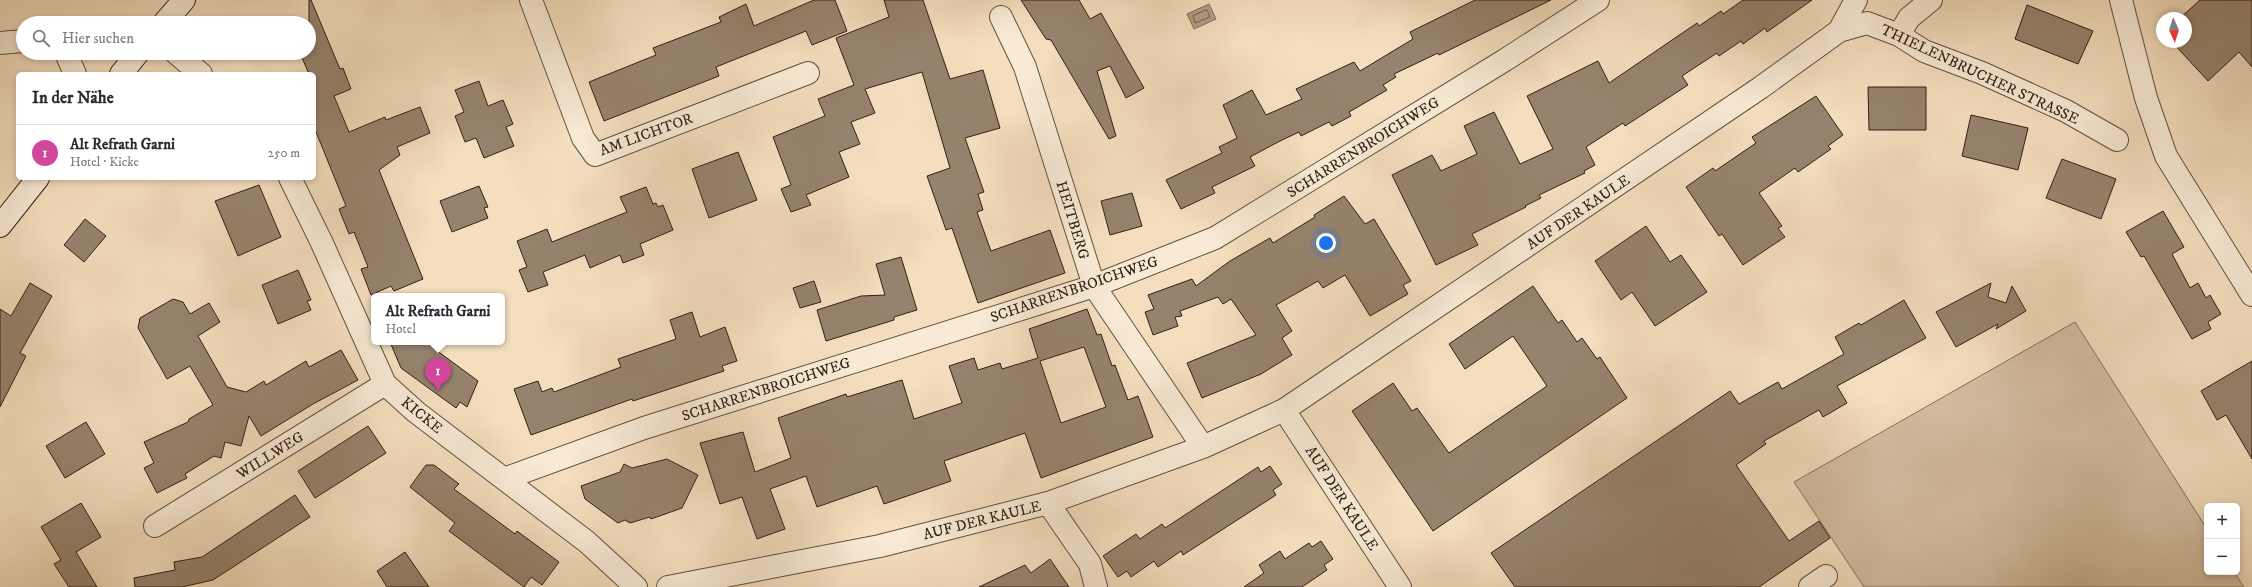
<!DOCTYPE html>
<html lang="de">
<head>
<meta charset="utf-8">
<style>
  body { margin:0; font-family:"IM FELL DW Pica",serif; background:#f2f2f3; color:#2b2b33 }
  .controls { position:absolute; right:12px; bottom:12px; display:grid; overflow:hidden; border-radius:6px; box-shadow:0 2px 6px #0003 }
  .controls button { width:36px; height:36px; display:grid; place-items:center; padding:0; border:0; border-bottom:1px solid #e1e1e2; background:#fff; color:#2b2b33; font:20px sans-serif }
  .compass { position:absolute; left:2156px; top:12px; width:36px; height:36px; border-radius:50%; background:#fff; box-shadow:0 2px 6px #0003; rotate:176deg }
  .you { position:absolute; left:1326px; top:243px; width:14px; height:14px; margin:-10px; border:3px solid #fff; border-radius:50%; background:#1a73e8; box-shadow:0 0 0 6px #1a73e833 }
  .badge { display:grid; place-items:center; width:26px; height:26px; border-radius:50%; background:#8f2418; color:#fff; font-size:13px; font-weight:700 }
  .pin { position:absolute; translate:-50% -33px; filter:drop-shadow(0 1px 2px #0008) }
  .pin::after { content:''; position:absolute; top:21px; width:14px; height:12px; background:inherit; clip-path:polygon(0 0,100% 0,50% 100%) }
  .popup { position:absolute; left:371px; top:293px; width:134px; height:52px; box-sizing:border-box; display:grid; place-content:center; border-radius:6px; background:#fff; filter:drop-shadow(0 1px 3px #0005); font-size:13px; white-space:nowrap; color:#7c7c81 }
  .popup b { font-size:15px; color:#2b2b33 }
  .popup::after { content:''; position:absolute; left:50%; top:100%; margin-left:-8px; border:8px solid transparent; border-top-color:#fff }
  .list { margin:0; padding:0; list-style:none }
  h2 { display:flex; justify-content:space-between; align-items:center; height:52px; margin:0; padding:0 16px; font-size:17px }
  h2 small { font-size:13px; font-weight:400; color:#7c7c81 }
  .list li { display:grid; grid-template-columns:26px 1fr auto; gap:12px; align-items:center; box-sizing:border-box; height:56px; padding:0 16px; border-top:1px solid #e1e1e2 }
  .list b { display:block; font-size:15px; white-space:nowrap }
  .list p { margin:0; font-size:13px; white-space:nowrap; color:#7c7c81 }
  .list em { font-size:13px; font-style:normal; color:#7c7c81 }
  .icon { flex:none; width:22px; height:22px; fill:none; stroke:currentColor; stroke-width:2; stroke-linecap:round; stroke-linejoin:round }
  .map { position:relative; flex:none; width:2252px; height:587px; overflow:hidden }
  .search { position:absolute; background:#fff; box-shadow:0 2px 6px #0003; left:16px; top:16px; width:300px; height:44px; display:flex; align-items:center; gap:10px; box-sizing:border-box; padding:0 14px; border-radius:22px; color:#7c7c81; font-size:15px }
  .panel { position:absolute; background:#fff; box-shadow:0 2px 6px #0003; left:16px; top:72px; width:300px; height:108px; border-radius:6px }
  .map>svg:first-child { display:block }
  .green { fill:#d3bea1; stroke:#826f5b }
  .water { fill:#b29d85; stroke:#7e6b58 }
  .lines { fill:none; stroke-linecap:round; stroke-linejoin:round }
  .shore { stroke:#725e4d; stroke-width:1 }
  .building { fill:#96836d; stroke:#312015; fill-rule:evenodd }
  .minor-casing { stroke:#62503f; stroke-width:24 }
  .tertiary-casing { stroke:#62503f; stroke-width:24 }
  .secondary-casing { stroke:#312015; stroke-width:24 }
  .minor { stroke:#f8ead5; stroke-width:22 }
  .tertiary { stroke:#f8ead5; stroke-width:22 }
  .secondary { stroke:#f8ead5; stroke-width:22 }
  .labels { text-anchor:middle; stroke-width:3; stroke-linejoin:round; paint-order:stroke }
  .street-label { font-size:15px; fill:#312015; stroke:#f8ead5 }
</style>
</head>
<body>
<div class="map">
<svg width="2252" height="587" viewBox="0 0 2252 587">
  <rect width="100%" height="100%" fill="#f4debe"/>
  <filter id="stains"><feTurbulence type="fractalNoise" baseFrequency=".005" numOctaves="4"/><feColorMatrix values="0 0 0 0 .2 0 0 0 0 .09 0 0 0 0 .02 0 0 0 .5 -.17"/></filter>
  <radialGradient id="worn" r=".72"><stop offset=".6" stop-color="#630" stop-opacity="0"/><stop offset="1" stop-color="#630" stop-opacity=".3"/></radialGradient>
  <!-- green -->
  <path class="green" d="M2075,322L2207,529V572H2234L2244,587H1864L1794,482Z"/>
  <!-- water -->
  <path class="water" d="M1209,4L1216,19L1194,29L1187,14Z"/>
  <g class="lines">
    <!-- shore -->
    <path class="shore" d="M1207,10L1210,17L1195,23L1193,16Z"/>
  </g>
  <!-- building -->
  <path class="building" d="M309,0H311L340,69L343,68L351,89L334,96L349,132L385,117L386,120L420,107L430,133L397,147L400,155L379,170L423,279L394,291L391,286L371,295L361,269L368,267L354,232L349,234L339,209L346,206L314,127V74H309L300,53H309Z
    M814,0H835L847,31L812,45L806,31L716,67L719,76L604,121L589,82L656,55L653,48L721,22L719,17L746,4L754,26Z
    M884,0H923L950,79L983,70L1000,128L965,138L984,192L978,194L983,210L977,212L991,251L1050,230L1065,273L978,303L952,228L946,230L927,176L950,168L922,72L865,89L875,113L851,122L860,144L839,152L849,177L806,195L811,205L791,212L781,189L791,185L773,137L825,116L818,99L854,85L836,38L889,17Z
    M1021,0H1079L1090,19L1101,13L1144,88L1126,98L1110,66L1097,71L1116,136L1109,139L1051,40L1046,39Z
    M1475,0H1551L1439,55L1438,53L1394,74L1396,77L1383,85L1387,90L1349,112L1351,116L1332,126L1329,122L1301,136L1299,132L1280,141L1250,157L1255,166L1212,187L1215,193L1181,209L1166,180L1222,153L1219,147L1237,138L1223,105L1252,90L1266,115L1302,99L1296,89L1354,62L1360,71L1413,39L1410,32Z
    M1743,0H1812L1767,32L1765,28L1743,44L1741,41L1719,56L1717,53L1682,76L1688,85L1625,126L1623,123L1586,147L1595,165L1584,171L1585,173L1539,195L1541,198L1525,206L1526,207L1472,234L1478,245L1436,265L1392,175L1432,155L1441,171L1477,154L1464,126L1494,112L1520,164L1553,149L1527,96L1598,61L1609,83L1697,23L1699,26L1721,11L1723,14Z
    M2200,0H2252V67L2239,52L2208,81L2172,42H2186V18H2180Z
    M2027,5L2093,31L2078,64L2015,39Z
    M479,81L488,106L503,100L513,124L506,127L514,146L484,158L476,138L465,142L455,116L464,112L455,90Z
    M1868,87H1926V130H1869Z
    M1816,96L1843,135L1828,146L1831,149L1798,172L1795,168L1759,193L1782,226L1778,228L1785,237L1743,265L1722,234L1719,236L1686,187L1713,168L1715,171L1756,143L1752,137Z
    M1971,115L2028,128L2018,170L1962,156Z
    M738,152L757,200L709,218L692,169Z
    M2062,159L2116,179L2101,219L2046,198Z
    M259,185L281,237L238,256L215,201Z
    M479,186L488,207L484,208L488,218L452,232L440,201Z
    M646,187L653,204L656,203L658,207L663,205L673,230L640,244L644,255L623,263L620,255L590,268L585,255L543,272L548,285L528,292L519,270L527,267L517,241L547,229L552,242L627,212L620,197Z
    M1132,193L1142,226L1110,235L1101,201Z
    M1344,196L1365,224L1374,219L1411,281L1403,285L1408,294L1370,316L1345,275L1323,288L1318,281L1276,305L1292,331L1282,338L1292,355L1261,374L1202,398L1187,363L1256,335L1231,299L1223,304L1218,297L1180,311L1182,316L1175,317L1178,326L1153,335L1145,312L1154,309L1148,295L1192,279L1196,286L1230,261L1270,238L1273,243L1315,217L1314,215Z
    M2163,211L2184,247L2172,254L2190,288L2198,283L2206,298L2210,295L2221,314L2208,322L2211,329L2192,339L2144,256L2141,257L2126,232Z
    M85,219L106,236L84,262L64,245Z
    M1646,226L1670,262L1681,255L1707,292L1655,326L1632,292L1621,300L1595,261Z
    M901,257L917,310L894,317V320L826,341L817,310L861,296L885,295L876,264Z
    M298,270L311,300L307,301L311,310L278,324L262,285Z
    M814,281L821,302L800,308L793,288Z
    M30,283L52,296L20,353L26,356L0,407V309L11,316Z
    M1991,283L1988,297L2006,303L2012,286L2026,311L1996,329L1998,324L1956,347L1936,312Z
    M1533,286L1558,323L1562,320L1577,342L1582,338L1597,359L1600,357L1627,398L1433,531L1352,411L1393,383L1412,411L1417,408L1449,453L1547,386L1513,336L1465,369L1449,344Z
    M173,299L183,302L190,314L209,303L220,322L198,336L227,387L246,392L264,381L266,385L306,361L309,367L341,350L358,380L313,404L261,436L249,416L241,446L225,442L221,458L214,456L185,474L187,478L157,493L144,468L154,463L144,442L188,422L189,419L213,405L190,366L167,379L138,328L140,318Z
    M1904,300L1926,338L1837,386L1847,403L1823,417L1819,410L1764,441L1766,444L1736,465L1789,541L1819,521L1830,538L1759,587H1515L1491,553L1730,391L1739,404L1778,382L1782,389L1844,354L1835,337L1859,323L1861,325Z
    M1087,309L1097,335L1101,334L1112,366L1115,365L1128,400L1138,396L1153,437L1041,478L1025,433L944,461L951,481L884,504L877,486L817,507L806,476L770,489L785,529L757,539L742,497L720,504L700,443L743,432L755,472L791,458L778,418L846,394L847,397L902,380L914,419L962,403L949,366L974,358L978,370L1000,363L1002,369L1038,358L1029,329ZM1084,347L1106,407L1061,423L1040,361Z
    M692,312L700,337L725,327L737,361L722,366L724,371L633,401L632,399L531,435L514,389L538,381L542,392L552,388L554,392L621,367L618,359L676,339L670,320Z
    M390,342H433L436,350L478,381L467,407L460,402L456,408L401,368Z
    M2252,361V459L2226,415L2217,420L2201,391Z
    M86,422L105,454L65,478L46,446Z
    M368,426L386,453L315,498L298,471Z
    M667,459L698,475L682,508L651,519L650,517L630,523L625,520L618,523L585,499L581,486L620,472L624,464L632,468Z
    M426,465H434L459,484L454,489L515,534L517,531L559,562L542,585L531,577L524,587L449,531L455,523L410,487Z
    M1270,466L1282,484L1273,490L1276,495L1183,555L1181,551L1158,567L1154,561L1131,577L1127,571L1118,577L1103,556L1136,534L1140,539L1162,524L1165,528L1258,467L1261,472Z
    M295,495L310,517L213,580L182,587H135L134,578L175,570L174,562L202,557Z
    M81,503L101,537L76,552L97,587H69L54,564L61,560L41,527Z
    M1321,541L1333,559L1324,565L1327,570L1302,587H1244L1264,573L1259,565L1280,551L1285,559L1309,543L1312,547Z
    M405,552L429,587H387L377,571Z
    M1050,559L1069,587H979L1025,565L1031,573Z"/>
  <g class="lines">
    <defs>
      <path id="minor" d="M531,0L583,138L595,155L808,73
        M2121,0L2146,98L2166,156L2252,295
        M1001,17L1025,67L1094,286L1203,447
        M1839,31L1867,23L1899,35L1924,51L1982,73L2066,111L2117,140
        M1899,35L1909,18L1931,0
        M176,53L201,74
        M290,178L321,241L385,384L416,412L587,542L636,587
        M1284,410L1400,587
        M504,479L644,428L1094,286L1215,238L1505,60L1598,0
        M1048,503L1090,564L1096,587
        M155,526L385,384
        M668,587L880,546L1048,503L1203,447L1284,410L1760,88L1839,31L1856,0
        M1810,587L1826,576"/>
      <path id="tertiary" d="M0,43L23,41
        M66,53L75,74"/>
      <path id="secondary" d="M164,23L184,0
        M121,74L138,53
        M0,226L38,178"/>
    </defs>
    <!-- minor casing -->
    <use href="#minor" class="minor-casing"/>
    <!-- tertiary casing -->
    <use href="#tertiary" class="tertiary-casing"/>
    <!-- secondary casing -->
    <use href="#secondary" class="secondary-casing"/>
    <!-- minor -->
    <use href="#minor" class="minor"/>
    <!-- tertiary -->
    <use href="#tertiary" class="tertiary"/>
    <!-- secondary -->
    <use href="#secondary" class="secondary"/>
  </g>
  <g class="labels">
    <!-- street labels -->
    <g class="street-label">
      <text transform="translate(1980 74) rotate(25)" y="5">THIELENBRUCHER STRASSE</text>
      <text transform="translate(646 134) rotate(-20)" y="5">AM LICHTOR</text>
      <text transform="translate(1363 147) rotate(-32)" y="5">SCHARRENBROICHWEG</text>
      <text transform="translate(1578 212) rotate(-34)" y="5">AUF DER KAULE</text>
      <text transform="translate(1073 220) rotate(73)" y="5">HEITBERG</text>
      <text transform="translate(1074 289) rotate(-19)" y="5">SCHARRENBROICHWEG</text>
      <text transform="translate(766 389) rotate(-18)" y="5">SCHARRENBROICHWEG</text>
      <text transform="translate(422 415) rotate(39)" y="5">KICKE</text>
      <text transform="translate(270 455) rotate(-32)" y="5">WILLWEG</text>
      <text transform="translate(1342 498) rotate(57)" y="5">AUF DER KAULE</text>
      <text transform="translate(982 520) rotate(-14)" y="5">AUF DER KAULE</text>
    </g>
  </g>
  <rect width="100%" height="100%" filter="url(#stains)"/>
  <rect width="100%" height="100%" fill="url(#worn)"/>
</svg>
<div class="controls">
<button>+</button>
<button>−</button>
</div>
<svg class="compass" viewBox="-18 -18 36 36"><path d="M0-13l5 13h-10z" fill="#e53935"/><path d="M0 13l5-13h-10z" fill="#7c7c81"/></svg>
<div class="you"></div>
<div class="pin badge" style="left:438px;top:391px;background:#d1479c">1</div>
<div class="popup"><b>Alt Refrath Garni</b>Hotel</div>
<div class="search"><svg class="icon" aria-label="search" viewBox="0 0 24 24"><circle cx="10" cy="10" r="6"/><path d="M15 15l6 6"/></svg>Hier suchen</div>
<section class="panel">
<h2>In der Nähe<small></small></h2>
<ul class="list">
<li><span class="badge" style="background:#d1479c">1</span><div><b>Alt Refrath Garni</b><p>Hotel · Kicke</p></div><em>250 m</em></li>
</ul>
</section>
</div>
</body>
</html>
